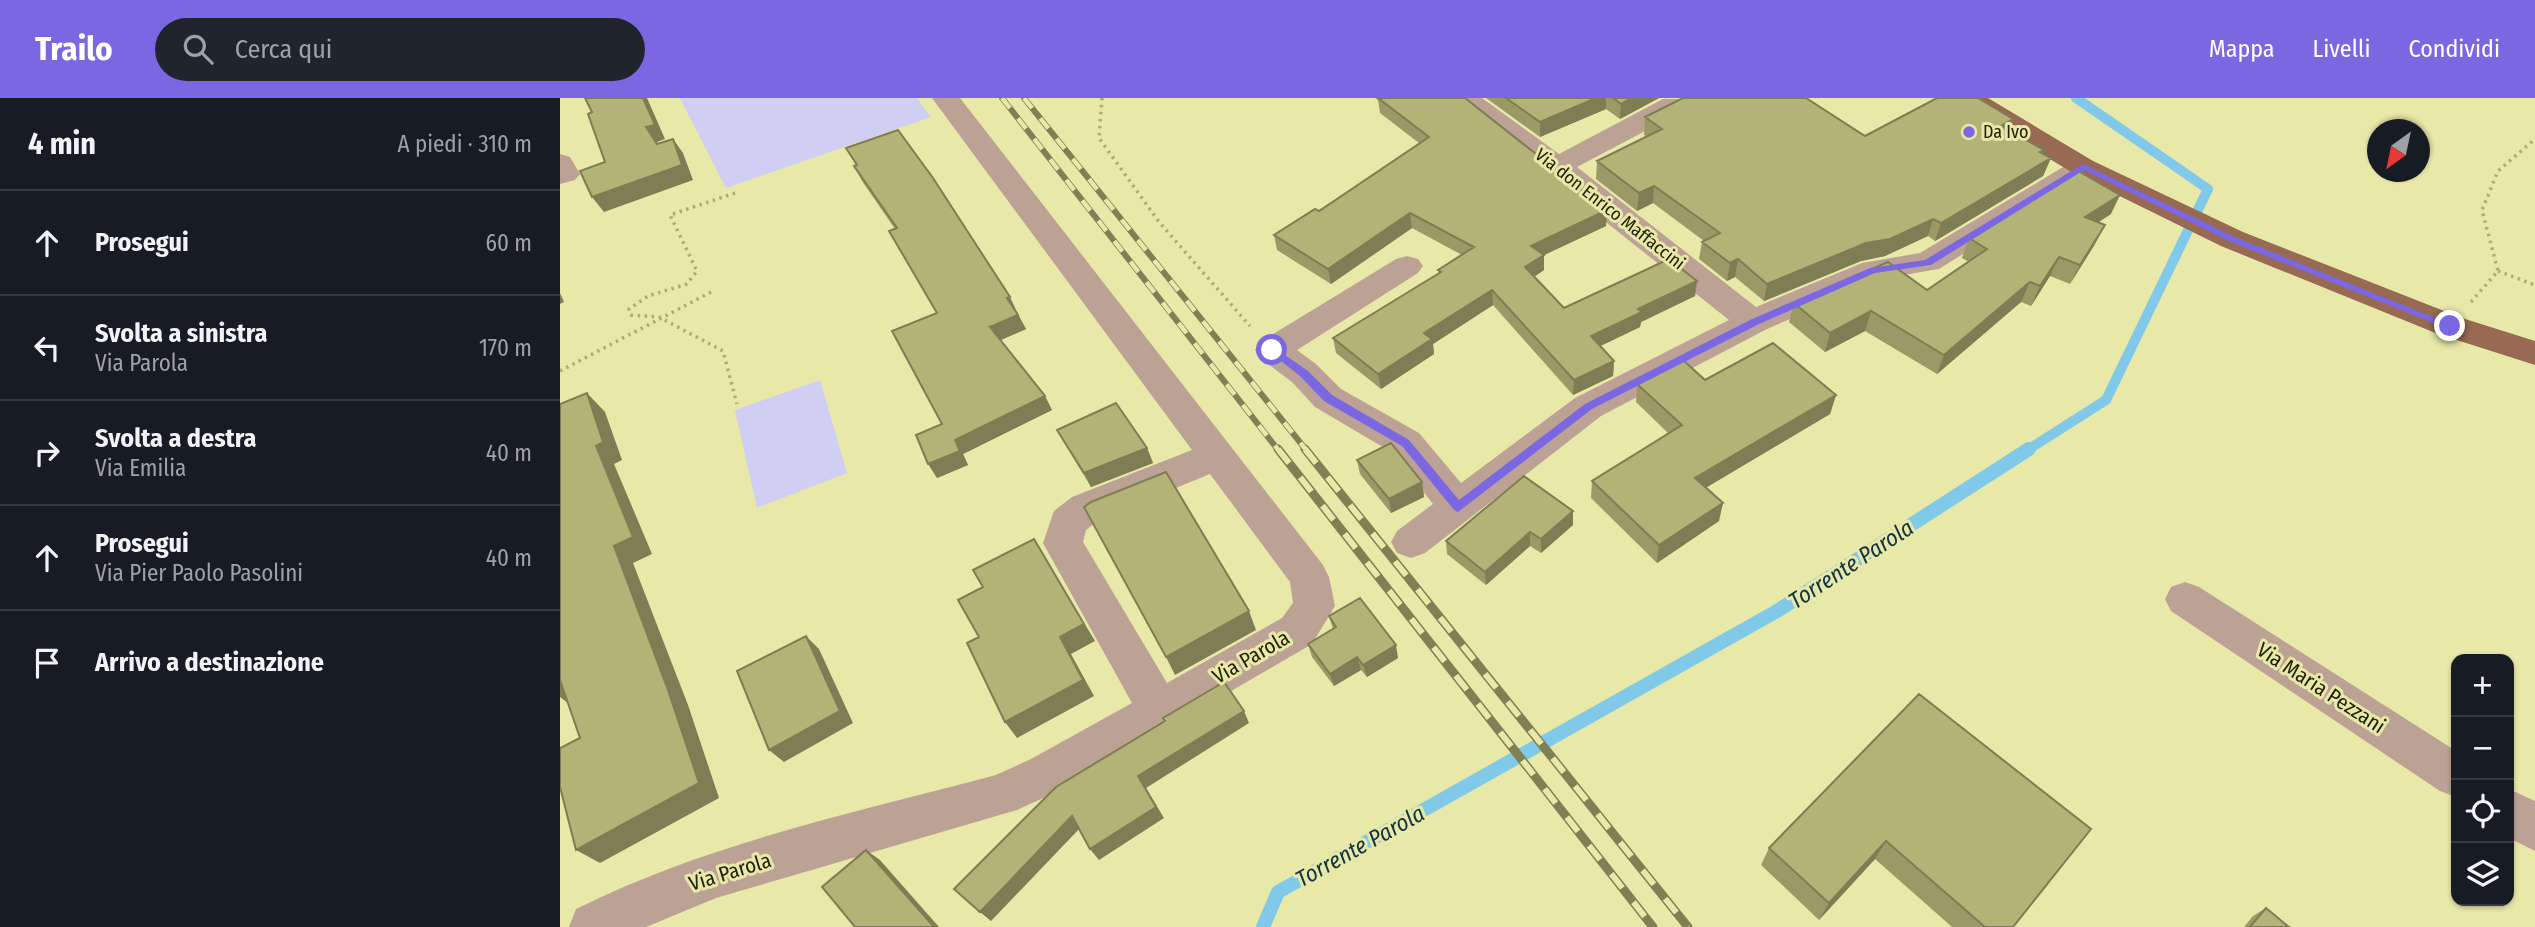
<!DOCTYPE html>
<html lang="it">
<head>
<meta charset="utf-8">
<style>
  body { margin:0; font-family:"Fira Sans Condensed",sans-serif; background:#20242c; color:#f1f3f6 }
  .controls { position:absolute; right:21px; bottom:21px; display:grid; overflow:hidden; border-radius:14px; box-shadow:0 2px 5px #0004 }
  .controls button { width:63px; height:63px; display:grid; place-items:center; padding:0; border:0; border-bottom:2px solid #363941; background:#171b24; color:#f1f3f6; font:35px sans-serif }
  .compass { position:absolute; left:1807px; top:21px; width:63px; height:63px; border-radius:50%; background:#171b24; box-shadow:0 2px 5px #0004; rotate:213deg }
  .stop { position:absolute; width:21px; height:21px; margin:-16px; border:5px solid #7c67e2; border-radius:50%; background:#fff }
  .stop.end { background:#7c67e2; border-color:#fff; box-shadow:0 2px 7px #0008 }
  .list { margin:0; padding:0; list-style:none }
  h2 { display:flex; justify-content:space-between; align-items:center; height:91px; margin:0; padding:0 28px; font-size:30px }
  h2 small { font-size:23px; font-weight:400; color:#9ea1a6 }
  .list li { display:grid; grid-template-columns:46px 1fr auto; gap:21px; align-items:center; box-sizing:border-box; height:105px; padding:0 28px; border-top:2px solid #363941 }
  .list b { display:block; font-size:26px; white-space:nowrap }
  .list p { margin:0; font-size:23px; white-space:nowrap; color:#9ea1a6 }
  .list em { font-size:23px; font-style:normal; color:#9ea1a6 }
  .icon { flex:none; width:38px; height:38px; fill:none; stroke:currentColor; stroke-width:2; stroke-linecap:round; stroke-linejoin:round }
  .map { position:relative; flex:none; width:1975px; height:829px; overflow:hidden }
  header { display:flex; align-items:center; gap:42px; box-sizing:border-box; height:98px; padding:0 35px; background:#7c67e2; color:#fff }
  header strong { font-size:33px }
  nav { display:flex; gap:38px; margin-inline-start:auto; font-size:24px }
  .search { width:490px; height:63px; background:#20242c; display:flex; align-items:center; gap:18px; box-sizing:border-box; padding:0 24px; border-radius:38px; color:#9ea1a6; font-size:26px }
  main { display:flex }
  aside { flex:1; background:#171b24 }
  .map>svg:first-child { display:block }
  .green { fill:#d0cef2 }
  .lines { fill:none; stroke-linecap:round; stroke-linejoin:round }
  .stream-far1 { stroke:#81c9e8; stroke-width:10 }
  .stream { stroke:#81c9e8; stroke-width:14 }
  .path { stroke:#acac78; stroke-width:3.5; stroke-dasharray:2.5 4.5; stroke-linecap:butt }
  .minor { fill:#bca295; fill-rule:evenodd }
  .primary { fill:#986a53; fill-rule:evenodd }
  .rail-far1-casing { stroke:#808055; stroke-width:6 }
  .rail-casing { stroke:#808055; stroke-width:9 }
  .rail-far1 { stroke:#e8e8a9; stroke-width:4.5; stroke-dasharray:13; stroke-linecap:butt }
  .rail { stroke:#e8e8a9; stroke-width:6; stroke-dasharray:18; stroke-linecap:butt }
  .wall { fill:#9b9a66 }
  .shaded-wall { fill:#7e7d53 }
  .building { fill:#b4b377; stroke:#7e7d53; stroke-width:2 }
  .route { fill:#7c67e2 }
  .poi-dot { fill:#7c67e2; stroke:#e8e8a9; stroke-width:2.5 }
  .labels { text-anchor:middle; stroke-width:6; stroke-linejoin:round; paint-order:stroke }
  .far-poi-label { font-size:18px; fill:#222209; stroke:#e8e8a9; text-anchor:start }
  .far-street-label { font-size:18px; fill:#222209; stroke:#e8e8a9 }
  .street-label { font-size:21px; fill:#222209; stroke:#e8e8a9 }
  .water-label { font-size:23px; font-style:italic; fill:#123341; stroke:#e8e8a9 }
</style>
</head>
<body>
<header>
<strong>Trailo</strong>
<div class="search"><svg class="icon" aria-label="search" viewBox="0 0 24 24"><circle cx="10" cy="10" r="6"/><path d="M15 15l6 6"/></svg>Cerca qui</div>
<nav><a>Mappa</a><a>Livelli</a><a>Condividi</a></nav>
</header>
<main>
<aside>
<h2>4 min<small>A piedi · 310 m</small></h2>
<ul class="list">
<li><svg class="icon" aria-label="ahead" viewBox="0 0 24 24"><path d="M12 20V5M6 11l6-6 6 6"/></svg><div><b>Prosegui</b></div><em>60 m</em></li>
<li><svg class="icon" aria-label="left" viewBox="0 0 24 24"><path d="M17 20v-9H6M10 6l-5 5 5 5"/></svg><div><b>Svolta a sinistra</b><p>Via Parola</p></div><em>170 m</em></li>
<li><svg class="icon" aria-label="right" viewBox="0 0 24 24"><path d="M7 20v-9h11M14 6l5 5-5 5"/></svg><div><b>Svolta a destra</b><p>Via Emilia</p></div><em>40 m</em></li>
<li><svg class="icon" aria-label="ahead" viewBox="0 0 24 24"><path d="M12 20V5M6 11l6-6 6 6"/></svg><div><b>Prosegui</b><p>Via Pier Paolo Pasolini</p></div><em>40 m</em></li>
<li><svg class="icon" aria-label="arrive" viewBox="0 0 24 24"><path d="M6 21V4h12l-3 4 3 4H6"/></svg><div><b>Arrivo a destinazione</b></div></li>
</ul>
</aside>
<div class="map">
<svg width="1975" height="829" viewBox="0 0 1975 829">
  <rect width="100%" height="100%" fill="#e8e8a9"/>
  <!-- green -->
  <path class="green" d="M120,0H357L371,19L166,90Z
    M260,282L287,375L197,410L175,312Z"/>
  <g class="lines">
    <!-- stream-far1 -->
    <path class="stream-far1" d="M1466,353L1546,302L1648,91L1516,0"/>
    <!-- stream -->
    <path class="stream" d="M703,829L718,794L1217,513L1469,351"/>
    <!-- path -->
    <path class="path" d="M542,0L539,40L599,124L690,228
      M175,95L110,117L137,173L127,186L88,198L69,211L71,217L99,219L163,253L177,306
      M1938,173L1975,187
      M1911,204L1938,173L1922,112L1938,73L1975,41
      M0,273L153,193"/>
    <!-- minor -->
    <path class="minor" d="M372,0H400L763,467L769,479L775,508L752,546L503,691L457,712L156,800L86,829H9L16,811C148,745 294,715 436,677L471,661L572,605L483,445L494,413L512,399L632,352ZM650,376L730,484L733,505L722,520L607,585L523,444L526,432L540,421Z
      M890,0H922L999,56L1103,1H1123L1127,7L1123,13L1017,69L1196,209L1302,165L1360,155L1513,63L1523,60L1533,63L1538,69L1533,75L1379,171L1320,181L1205,232L1041,318L865,455L851,460L837,455L831,444L837,433L873,406L833,355L755,309L732,284L700,260L695,252L700,244L836,161L847,158L858,161L863,168L858,175L737,252L756,266L781,291L859,335L901,385L1015,300L1169,222Z
      M0,56L10,59L20,76L15,82L0,86Z
      M1625,484L1639,489L1896,653V699L1880,693L1611,513L1605,501L1611,489Z
      M1949,691L1975,703V753L1949,740Z"/>
    <!-- primary -->
    <path class="primary" d="M1395,0H1428L1533,63L1683,134L1902,220L1975,243V267L1878,236L1661,148L1513,75L1399,6Z"/>
    <defs>
      <path id="rail-far1" d="M442,0L719,353
        M464,0L747,353"/>
      <path id="rail" d="M718,351L1093,829
        M745,351L1128,829"/>
    </defs>
    <!-- rail-far1 casing -->
    <use href="#rail-far1" class="rail-far1-casing"/>
    <!-- rail casing -->
    <use href="#rail" class="rail-casing"/>
    <!-- rail-far1 -->
    <use href="#rail-far1" class="rail-far1"/>
    <!-- rail -->
    <use href="#rail" class="rail"/>
  </g>
  <!-- wall -->
  <path class="wall" d="M815,0H905L1046,128L984,157V172L974,179L1004,210L1137,183L1135,198L1081,224L1080,229L1040,248L1054,263L1053,278L1013,297L933,207L873,246L874,256L821,291L776,255L773,240L879,176L878,172L902,157L852,130L771,186L717,152L714,137L759,113L859,45L820,15L818,2Z
    M926,0H1099L1060,21L1046,11L980,39Z
    M1085,19L1305,38L1449,33L1491,60L1483,78L1375,143L1368,138L1325,158L1301,163L1204,203L1175,179L1167,183L1139,161L1142,144L1144,143L1093,105L1077,113L1036,81L1037,63L1086,38L1084,37Z
    M286,50L457,214L466,231L441,242L485,298L492,312L403,356L408,367L377,380L382,326L377,215L335,131L302,83L294,68L296,67Z
    M1551,116L1538,124L1535,146L1510,186L1490,178L1471,208L1461,204L1377,276L1305,233L1265,254L1229,224L1234,205L1367,192L1409,164L1402,160L1409,140Z
    M1145,282L1276,297L1270,316L1145,390L1159,423L1097,465L1031,400L1032,383L1108,335L1076,304L1077,286Z
    M497,332L587,350L593,365L531,389L505,346Z
    M797,362L862,384L864,399L831,415L800,376Z
    M1013,427L981,455L970,448L926,487L887,456L886,443Z
    M769,518L838,560L807,579L801,572L774,588L752,559L748,546L773,531Z
    M1359,596L1453,829H1392L1315,761L1259,822L1201,767L1209,750Z
    M1706,810L1729,829H1684L1693,818Z"/>
  <!-- shaded-wall -->
  <path class="shaded-wall" d="M83,0H87L105,41L97,44L107,61L86,29Z
    M1036,0H1046V11L980,39V24Z
    M1072,0H1099L1060,21L1061,6Z
    M1453,21L1447,38L1441,28Z
    M113,41L123,55L133,82L44,114L32,99Z
    M1484,52L1477,68L1491,60L1483,78L1375,143L1381,125Z
    M1094,88L1093,105L1077,113L1079,95Z
    M1560,97L1551,116L1516,139L1525,119Z
    M1047,112L1046,128L984,157V172L966,184L965,169L971,148Z
    M850,115L852,130L771,186L768,171Z
    M1373,121L1368,138L1325,158L1301,163L1204,203L1207,186L1306,145Z
    M1545,127L1535,146L1510,186L1520,167Z
    M1499,159L1490,178L1471,208L1480,188Z
    M1178,161L1175,179L1167,183L1170,165Z
    M1137,183L1135,198L1081,224L1080,229L1030,253L1031,238L1078,211Z
    M1470,184L1461,204L1377,276L1384,257Z
    M932,192L933,207L873,246L874,256L821,291L818,276L864,235Z
    M0,195L4,204L0,206Z
    M450,199L457,214L454,215L447,200Z
    M1311,213L1305,233L1265,254L1270,235Z
    M458,217L466,231L438,243L430,229Z
    M1054,263L1053,278L1013,297L1014,282Z
    M27,295L45,314L62,362L54,366L92,456L73,465L128,607L159,700L40,765L16,752L54,448Z
    M1276,297L1270,316L1132,398L1135,380Z
    M485,298L492,312L403,356L408,367L377,380L368,366L395,342Z
    M587,350L593,365L531,389L524,375Z
    M862,384L864,399L831,415L829,401Z
    M1163,405L1159,423L1097,465L1099,447Z
    M1013,413V427L981,455V441Z
    M970,434V448L926,487L925,474Z
    M474,441L535,543L511,556L534,598L457,640L445,624L500,539Z
    M689,513L696,532L615,577L606,559Z
    M246,538L259,551L293,625L224,664L209,652Z
    M836,547L838,560L807,579L803,567Z
    M797,559L801,572L774,588L770,576Z
    M0,582H1L8,605L0,599Z
    M684,613L689,625L586,690L604,720L539,762L530,751L578,678Z
    M512,718L521,729L431,823L420,814Z
    M1326,743L1315,761L1259,822L1269,805Z
    M306,752L320,762L379,829H374Z"/>
  <!-- building -->
  <path class="building" d="M25,0H83L95,27L86,29L97,46L113,41L122,67L32,99L20,73L45,64L28,16L32,14Z
    M818,0H905L1047,112L971,148L984,157L965,169L1004,210L1109,161L1137,183L1078,211L1082,214L1031,238L1054,263L1014,282L932,192L864,235L872,241L818,276L773,240L881,174L878,172L914,149L850,115L768,171L714,137L755,111L759,113L869,39Z
    M946,0H1036L980,24Z
    M1053,0H1072L1061,6Z
    M1123,0H1246L1305,38L1377,0H1418L1453,21L1441,28L1484,52L1480,54L1491,60L1381,125L1373,121L1330,141L1306,145L1207,186L1178,161L1170,165L1142,144L1160,135L1094,88L1079,95L1037,63L1102,31L1085,19Z
    M338,32L373,80L450,199L447,200L458,217L430,229L485,298L395,342L400,353L368,366L356,337L382,326L332,233L377,215L329,133L337,130L294,68L297,67L286,50Z
    M1518,73L1560,97L1525,119L1545,127L1520,167L1499,159L1480,188L1470,184L1384,257L1311,213L1270,235L1234,205L1328,164L1367,192L1427,151L1409,140Z
    M1213,245L1276,297L1135,380L1163,405L1099,447L1032,383L1122,327L1077,286L1123,262L1145,282Z
    M27,295L43,344L36,348L73,439L54,448L108,592L139,685L16,752L0,689V650L20,640L0,582V306Z
    M556,305L587,350L524,375L497,332Z
    M831,345L862,384L829,401L797,362Z
    M606,374L689,513L606,559L524,409L531,404Z
    M964,378L1013,413L981,441L970,434L925,474L886,443Z
    M474,441L524,526L500,539L523,582L445,624L407,545L419,539L398,502L423,489L413,472Z
    M800,500L836,547L803,567L797,559L770,576L748,546L776,529L769,518Z
    M246,538L280,613L209,652L177,573Z
    M664,584L684,613L578,678L596,709L530,751L512,718L420,814L394,791L496,689L605,623L603,620Z
    M1359,596L1531,731L1453,829H1425L1326,743L1269,805L1209,750Z
    M306,752L374,829H295L262,789Z
    M1706,810L1729,829H1690Z"/>
  <!-- route -->
  <path class="route" d="M1523,66L1675,139L1895,228L1886,230L1669,143L1524,72L1371,167L1315,175L1197,227L1032,311L898,414L894,412L842,348L764,303L740,278L707,252L715,250L748,273L772,297L849,342L899,402L1025,306L1190,222L1310,170L1365,162Z"/>
  <!-- markers -->
  <circle class="poi-dot" cx="1409" cy="34" r="7"/>
  <g class="labels">
    <!-- far-poi labels -->
    <g class="far-poi-label">
      <text x="1423" y="40">Da Ivo</text>
    </g>
    <!-- far-street labels -->
    <g class="far-street-label">
      <text transform="translate(1050 111) rotate(38)" y="6">Via don Enrico Maffaccini</text>
    </g>
    <!-- street labels -->
    <g class="street-label">
      <text transform="translate(691 559) rotate(-30)" y="7">Via Parola</text>
      <text transform="translate(1761 590) rotate(33)" y="7">Via Maria Pezzani</text>
      <text transform="translate(170 774) rotate(-17)" y="7">Via Parola</text>
    </g>
    <!-- water labels -->
    <g class="water-label">
      <text transform="translate(1291 466) rotate(-33)" y="8">Torrente Parola</text>
      <text transform="translate(800 748) rotate(-29)" y="8">Torrente Parola</text>
    </g>
  </g>
</svg>
<div class="controls">
<button>+</button>
<button>−</button>
<button><svg class="icon" aria-label="locate" viewBox="0 0 24 24"><circle cx="12" cy="12" r="6"/><path d="M12 2v4M12 18v4M2 12h4M18 12h4"/></svg></button>
<button><svg class="icon" aria-label="layers" viewBox="0 0 24 24"><path d="M12 4l9 5-9 5-9-5zM3 14l9 5 9-5"/></svg></button>
</div>
<svg class="compass" viewBox="-18 -18 36 36"><path d="M0-13l5 13h-10z" fill="#e53935"/><path d="M0 13l5-13h-10z" fill="#9ea1a6"/></svg>
<div class="stop" style="left:712px;top:252px"></div>
<div class="stop end" style="left:1890px;top:228px"></div>
</div>
</main>
</body>
</html>
